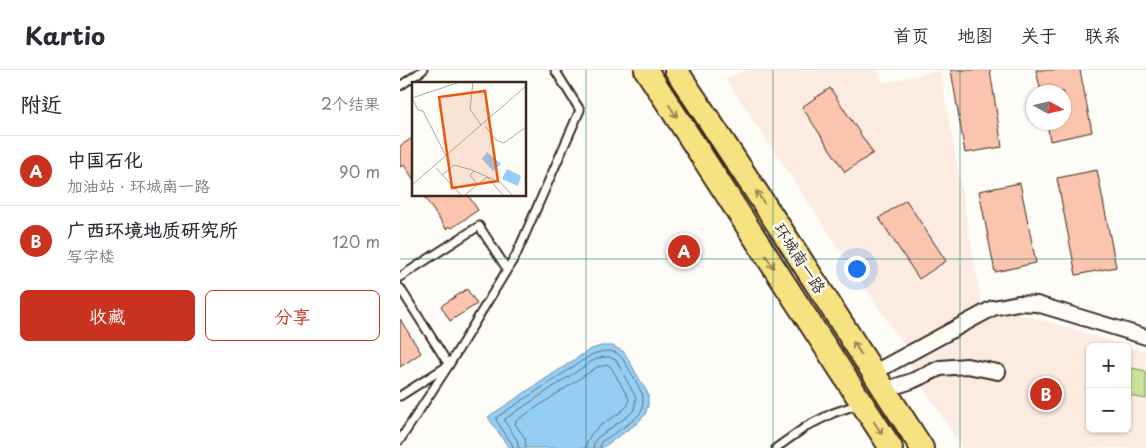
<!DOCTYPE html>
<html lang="zh">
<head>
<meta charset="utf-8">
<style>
  body { margin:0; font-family:"Playpen Sans","LXGW WenKai TC",sans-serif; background:#f7f7f7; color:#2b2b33 }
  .controls { position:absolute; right:15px; bottom:15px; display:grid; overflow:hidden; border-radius:8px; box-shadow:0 1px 4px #0004 }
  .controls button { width:45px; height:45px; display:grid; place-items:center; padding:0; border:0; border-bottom:1px solid #e1e1e2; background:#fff; color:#2b2b33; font:25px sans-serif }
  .compass { position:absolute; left:626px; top:15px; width:45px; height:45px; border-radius:50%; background:#fff; box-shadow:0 1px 4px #0004; rotate:98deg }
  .you { position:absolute; left:456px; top:198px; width:18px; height:18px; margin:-12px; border:4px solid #fff; border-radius:50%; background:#1a73e8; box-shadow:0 0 0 8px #1a73e833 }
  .badge { display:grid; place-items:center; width:32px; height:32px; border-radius:50%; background:#c8321e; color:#fff; font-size:16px; font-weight:700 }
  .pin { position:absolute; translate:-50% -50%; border:2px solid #fff; box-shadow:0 1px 5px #0006 }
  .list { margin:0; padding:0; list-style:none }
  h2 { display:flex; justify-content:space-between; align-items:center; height:65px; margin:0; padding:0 20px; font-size:21px }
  h2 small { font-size:16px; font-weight:400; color:#7c7c81 }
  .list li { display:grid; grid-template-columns:32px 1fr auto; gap:15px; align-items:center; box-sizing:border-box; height:70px; padding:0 20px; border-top:1px solid #e1e1e2 }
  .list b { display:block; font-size:19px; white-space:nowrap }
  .list p { margin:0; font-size:16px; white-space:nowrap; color:#7c7c81 }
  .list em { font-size:16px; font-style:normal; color:#7c7c81 }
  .actions { display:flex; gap:10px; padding:15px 20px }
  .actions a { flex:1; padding:11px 0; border:1px solid #c8321e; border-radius:8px; text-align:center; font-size:18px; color:#c8321e }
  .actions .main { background:#c8321e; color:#fff }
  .map { position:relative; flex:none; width:746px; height:378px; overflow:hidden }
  header { display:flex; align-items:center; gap:30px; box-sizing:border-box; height:70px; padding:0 25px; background:#fff; border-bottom:1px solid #e1e1e2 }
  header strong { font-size:24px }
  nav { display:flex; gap:28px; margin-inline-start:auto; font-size:18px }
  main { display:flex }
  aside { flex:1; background:#fff }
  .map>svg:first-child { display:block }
  .built { fill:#fcebe1; fill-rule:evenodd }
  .green { fill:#cae398; stroke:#82865b }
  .water { fill:#95cef5; stroke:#718c9f }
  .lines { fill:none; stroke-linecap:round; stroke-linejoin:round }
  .shore { stroke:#5f6c74; stroke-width:1 }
  .building { fill:#fbc4ae; stroke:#3b2a1e }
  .service-casing { stroke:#3b2a1e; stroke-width:11 }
  .minor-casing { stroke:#3b2a1e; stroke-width:18 }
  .primary-casing { stroke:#3b2a1e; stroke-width:26 }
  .service { stroke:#fdfcf7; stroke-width:7 }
  .minor { stroke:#fdfcf7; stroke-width:14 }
  .primary { stroke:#f7e281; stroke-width:22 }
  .oneway { stroke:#998650 }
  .grid { fill:none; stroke:#0f766e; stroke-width:1; stroke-opacity:0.55 }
  .labels { text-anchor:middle; stroke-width:5; stroke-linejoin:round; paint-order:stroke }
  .street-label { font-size:16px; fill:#3b2a1e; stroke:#fdfcf7 }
  .inset-road { fill:none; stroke:#afa8a0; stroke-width:1 }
  .view { fill:#e8590c; fill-opacity:0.15; stroke:#e8590c; stroke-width:2.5 }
  .inset-edge { fill:none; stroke:#3b2a1e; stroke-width:2.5 }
</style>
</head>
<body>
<header>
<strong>Kartio</strong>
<nav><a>首页</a><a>地图</a><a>关于</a><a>联系</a></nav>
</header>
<main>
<aside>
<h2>附近<small>2个结果</small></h2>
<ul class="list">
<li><span class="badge">A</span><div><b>中国石化</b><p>加油站 · 环城南一路</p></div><em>90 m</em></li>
<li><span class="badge">B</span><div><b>广西环境地质研究所</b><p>写字楼</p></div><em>120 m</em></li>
</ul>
<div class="actions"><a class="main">收藏</a><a>分享</a></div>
</aside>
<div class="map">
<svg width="746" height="378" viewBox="0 0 746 378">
  <rect width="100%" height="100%" fill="#fdfcf7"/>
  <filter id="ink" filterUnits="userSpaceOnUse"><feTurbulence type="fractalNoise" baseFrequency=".02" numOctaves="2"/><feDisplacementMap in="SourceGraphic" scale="10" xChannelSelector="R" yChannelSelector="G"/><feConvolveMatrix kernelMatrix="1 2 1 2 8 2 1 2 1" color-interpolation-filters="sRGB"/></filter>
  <g filter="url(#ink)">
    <!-- built -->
    <path class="built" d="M346,0H479L483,13L540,0L582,234L505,277L326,9Z
      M601,244H618L646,251L746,282V378H562L509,294ZM690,277H727V359H690Z"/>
    <!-- green -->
    <path class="green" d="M727,297L746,301V329L727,325Z"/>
    <!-- water -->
    <path class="water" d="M201,276H213L224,282L248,324V335L245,345L236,354L202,378H109L88,347L189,280Z"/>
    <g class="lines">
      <!-- shore -->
      <path class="shore" d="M113,378L112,374L96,350L97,347L191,285C201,281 212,278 220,286C224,289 242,322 243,326C243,330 243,338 241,342C237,350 210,366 201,372L200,378
        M119,378L117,370L105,352V349L194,290L203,287H209L216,290L236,328L234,340L229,345L197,368L194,373L193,378
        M126,378L125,368L115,354L116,351L197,297L208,295L211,297L229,329L228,335C216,350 187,356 186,378"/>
    </g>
    <!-- building -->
    <path class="building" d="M551,0H590L602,77L565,83Z
      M636,0H680L692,62L650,71L647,52H664V22H641Z
      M430,18L473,83L445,102L402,37Z
      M14,67V110L4,95L0,97V76Z
      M697,100L716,197L676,205L657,108Z
      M620,113L636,193L595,202L579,121Z
      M23,125H68L78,140L52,158L49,156L46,159Z
      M506,130L546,191L519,209L479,148Z
      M67,219L77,234L50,251L41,236Z
      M0,249L21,283L0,297Z"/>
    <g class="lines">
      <defs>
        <path id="service" d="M0,16L23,0
          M0,207L79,156L107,199
          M0,218L49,295L0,326
          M0,370L49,295L116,185L180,40L155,0
          M376,378L407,356L433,343L459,334"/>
        <path id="minor" d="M473,303L593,238L618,233L637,234L746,267
          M484,320L512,311L540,298L567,296L598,302"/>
        <path id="primary" d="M246,0L491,378
          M276,0L390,173L522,378"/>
      </defs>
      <!-- service casing -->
      <use href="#service" class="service-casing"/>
      <!-- minor casing -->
      <use href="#minor" class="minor-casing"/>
      <!-- primary casing -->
      <use href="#primary" class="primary-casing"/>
      <!-- service -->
      <use href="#service" class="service"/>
      <!-- minor -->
      <use href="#minor" class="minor"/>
      <!-- primary -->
      <use href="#primary" class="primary"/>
    </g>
    <!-- one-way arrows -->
    <defs><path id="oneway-shaft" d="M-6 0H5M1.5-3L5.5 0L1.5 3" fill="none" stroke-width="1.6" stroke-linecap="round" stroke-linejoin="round" transform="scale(1.25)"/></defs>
    <g class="oneway">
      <use href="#oneway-shaft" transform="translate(273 41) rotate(57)"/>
      <use href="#oneway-shaft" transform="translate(360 127) rotate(-123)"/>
      <use href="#oneway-shaft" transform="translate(370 192) rotate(57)"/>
      <use href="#oneway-shaft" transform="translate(457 278) rotate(-122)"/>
      <use href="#oneway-shaft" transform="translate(478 358) rotate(57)"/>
    </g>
  </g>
  <!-- grid -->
  <path class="grid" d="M186,0V378M373,0V378M560,0V378M0,189H746"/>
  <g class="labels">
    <!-- street labels -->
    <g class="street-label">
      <text transform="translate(400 188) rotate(57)" y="6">环城南一路</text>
    </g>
  </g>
  <!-- overview -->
  <g transform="translate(12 12)">
    <rect width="114" height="114" fill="#fdfcf7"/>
    <path d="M75,70L89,82L81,89L70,77ZM95,87L109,94L106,104L90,97Z" fill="#95cef5"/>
    <path class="inset-road" d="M61,0L58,27L69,43M0,16L6,28L11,29L34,74M0,16L48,0M73,44L84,58L92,61L114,45M24,86L49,113M62,89L58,93L66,103M30,93L42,83L60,88L89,101L100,113M0,103L114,4M53,113L75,95L91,113"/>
    <path class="view" d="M73,9L86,99L40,106L27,15Z"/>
    <rect width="114" height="114" class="inset-edge"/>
  </g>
</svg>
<div class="controls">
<button>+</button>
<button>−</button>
</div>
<svg class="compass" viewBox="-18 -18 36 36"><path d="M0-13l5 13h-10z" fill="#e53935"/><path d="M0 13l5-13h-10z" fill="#7c7c81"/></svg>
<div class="you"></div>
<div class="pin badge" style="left:284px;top:181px">A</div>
<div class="pin badge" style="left:646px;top:324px">B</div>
</div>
</main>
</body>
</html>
